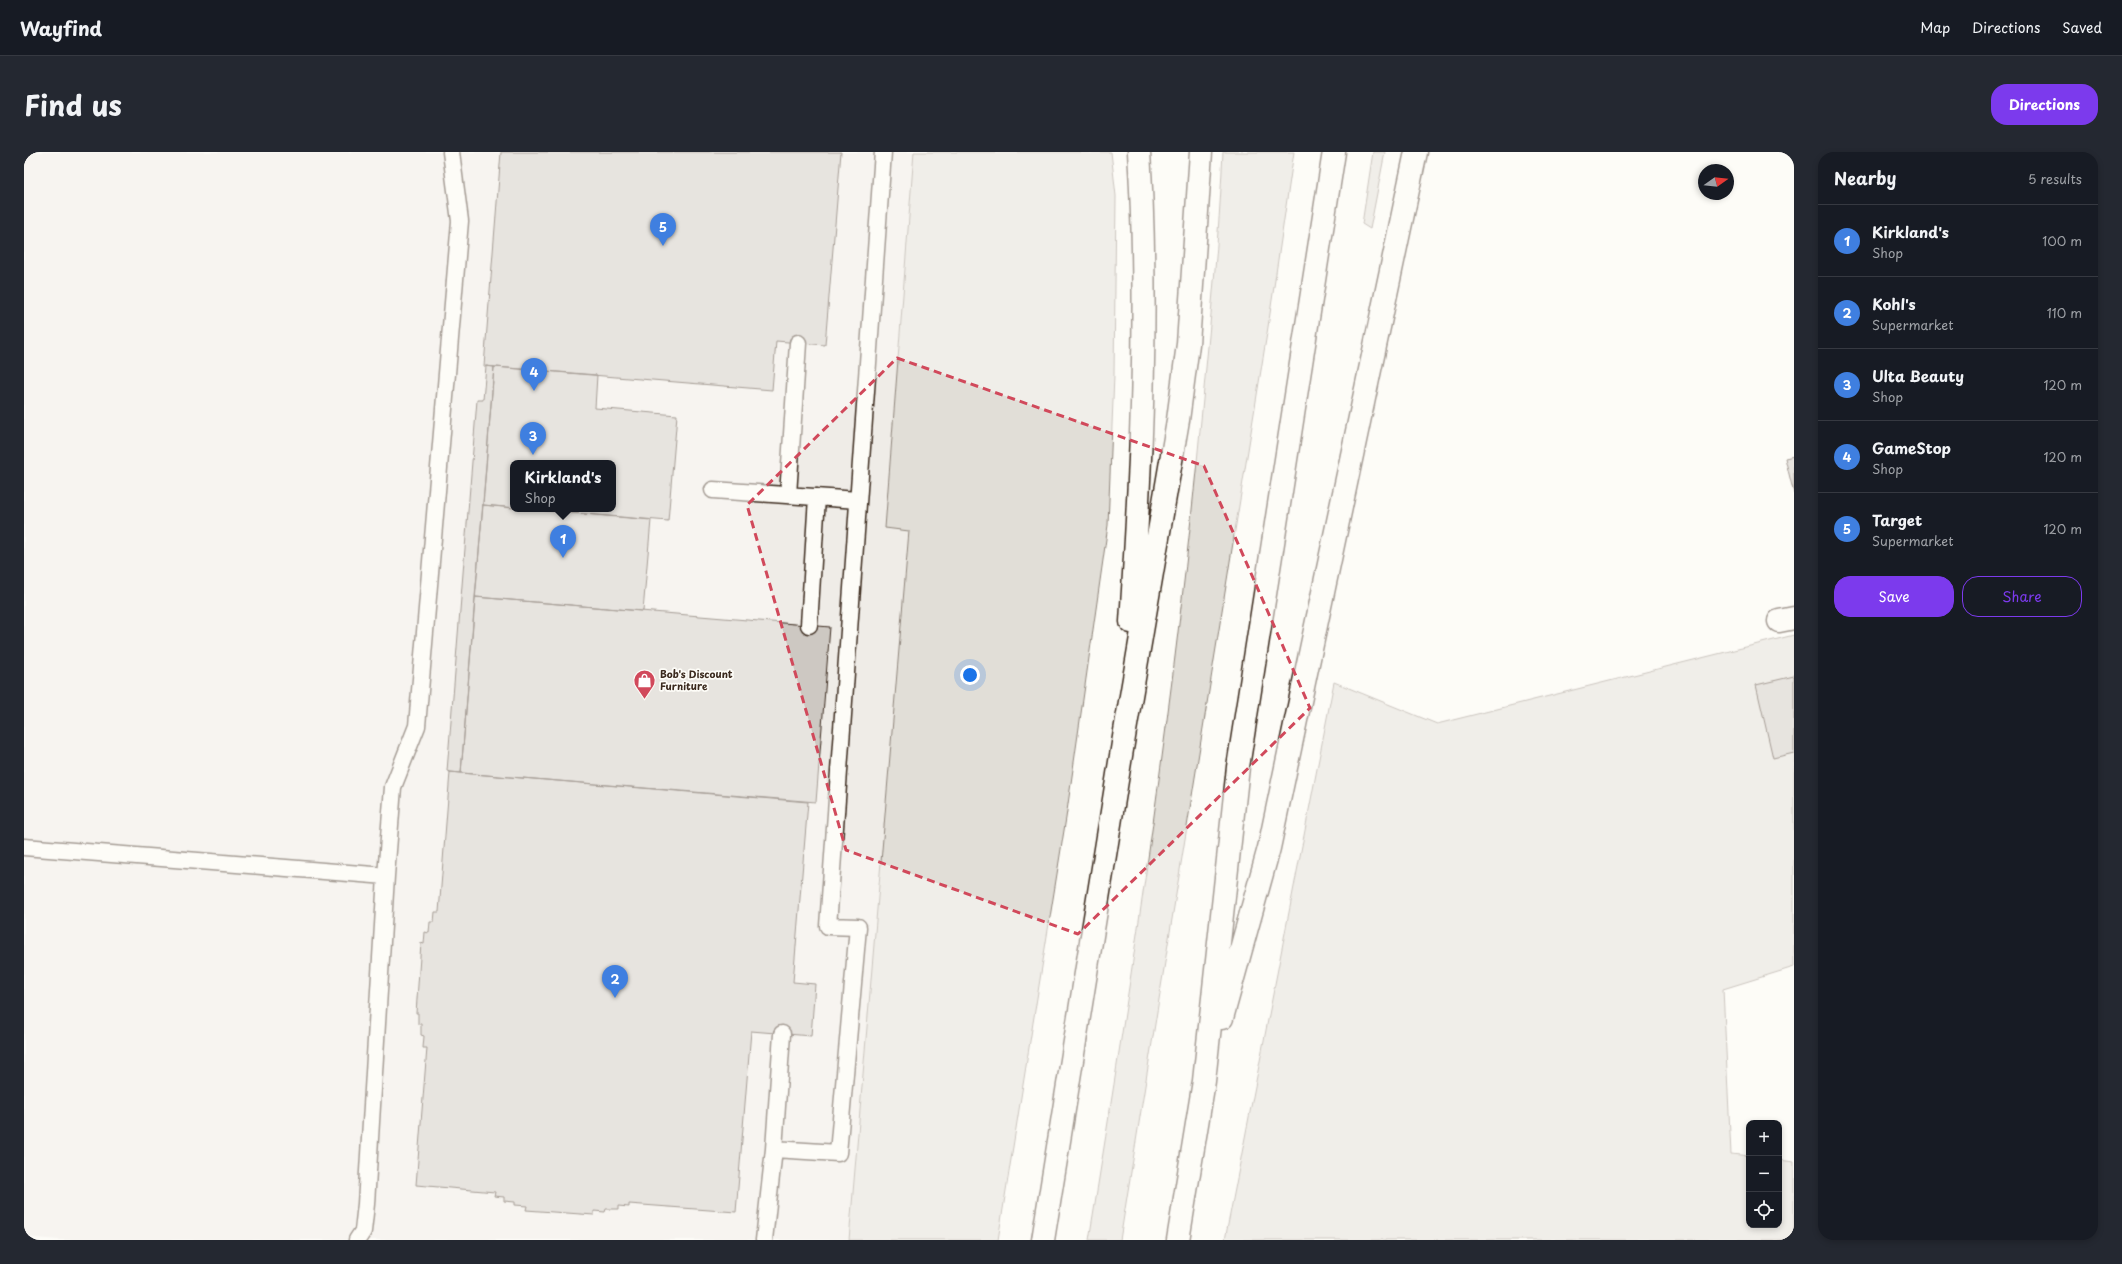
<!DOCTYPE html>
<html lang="en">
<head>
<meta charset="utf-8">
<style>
  body { margin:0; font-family:"Playpen Sans",sans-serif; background:#242831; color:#f1f3f6 }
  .controls { position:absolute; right:12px; bottom:12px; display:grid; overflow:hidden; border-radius:8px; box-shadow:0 2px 6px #0003 }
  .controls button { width:36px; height:36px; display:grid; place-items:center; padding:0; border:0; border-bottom:1px solid #363941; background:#171b24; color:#f1f3f6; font:20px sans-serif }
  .compass { position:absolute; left:1674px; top:12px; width:36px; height:36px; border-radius:50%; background:#171b24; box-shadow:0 2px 6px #0003; rotate:75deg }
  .you { position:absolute; left:946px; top:523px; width:14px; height:14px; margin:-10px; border:3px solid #fff; border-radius:50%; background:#1a73e8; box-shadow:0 0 0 6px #1a73e833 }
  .badge { display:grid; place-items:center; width:26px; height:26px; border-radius:50%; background:#7c3aed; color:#fff; font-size:13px; font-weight:700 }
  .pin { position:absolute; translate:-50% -33px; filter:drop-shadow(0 1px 2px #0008) }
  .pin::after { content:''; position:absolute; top:21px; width:14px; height:12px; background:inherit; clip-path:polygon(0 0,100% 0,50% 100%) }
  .popup { position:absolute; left:486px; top:308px; width:106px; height:52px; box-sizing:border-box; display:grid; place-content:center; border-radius:8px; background:#171b24; filter:drop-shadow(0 1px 3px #0005); font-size:13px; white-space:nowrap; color:#9ea1a6 }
  .popup b { font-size:15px; color:#f1f3f6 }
  .popup::after { content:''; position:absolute; left:50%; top:100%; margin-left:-8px; border:8px solid transparent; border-top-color:#171b24 }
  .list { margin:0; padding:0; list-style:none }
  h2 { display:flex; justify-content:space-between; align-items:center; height:52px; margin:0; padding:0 16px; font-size:17px }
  h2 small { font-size:13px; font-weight:400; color:#9ea1a6 }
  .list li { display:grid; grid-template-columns:26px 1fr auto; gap:12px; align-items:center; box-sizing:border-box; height:72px; padding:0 16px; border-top:1px solid #363941 }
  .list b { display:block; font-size:15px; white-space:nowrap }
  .list p { margin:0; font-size:13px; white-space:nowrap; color:#9ea1a6 }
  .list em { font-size:13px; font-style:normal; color:#9ea1a6 }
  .actions { display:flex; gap:8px; padding:12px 16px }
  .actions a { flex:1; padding:9px 0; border:1px solid #7c3aed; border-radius:16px; text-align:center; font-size:14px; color:#7c3aed }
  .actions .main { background:#7c3aed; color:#fff }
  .icon { flex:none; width:22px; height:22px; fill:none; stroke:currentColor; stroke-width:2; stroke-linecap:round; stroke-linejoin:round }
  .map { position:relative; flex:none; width:1770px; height:1088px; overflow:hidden; border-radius:16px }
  header { display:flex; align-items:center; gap:24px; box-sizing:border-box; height:56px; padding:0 20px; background:#171b24; border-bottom:1px solid #363941 }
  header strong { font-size:19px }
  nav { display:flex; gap:22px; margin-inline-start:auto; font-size:14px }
  .intro { display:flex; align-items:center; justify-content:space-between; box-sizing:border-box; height:96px; padding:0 24px }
  h1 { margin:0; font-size:28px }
  .button { padding:10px 18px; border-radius:16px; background:#7c3aed; color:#fff; font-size:14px; font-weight:700 }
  main { display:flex; gap:24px; padding:0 24px }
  aside { flex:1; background:#171b24; border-radius:16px; box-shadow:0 2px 6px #0003 }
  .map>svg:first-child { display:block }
  .built { fill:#efece7; fill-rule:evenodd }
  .green { fill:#e1ded7; stroke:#8e847a }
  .building { fill:#cdc8c2; stroke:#3b2a1e }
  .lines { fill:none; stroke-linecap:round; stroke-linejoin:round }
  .service-casing { stroke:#3b2a1e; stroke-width:19 }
  .minor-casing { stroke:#3b2a1e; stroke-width:25 }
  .motorway-casing { stroke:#3b2a1e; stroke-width:25 }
  .service { stroke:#fdfcf7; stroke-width:16 }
  .minor { stroke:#fdfcf7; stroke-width:22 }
  .motorway { stroke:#fdfcf7; stroke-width:22 }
  .marked { fill:none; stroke:#d1495b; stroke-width:3; stroke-dasharray:8 5; stroke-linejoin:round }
  .labels { text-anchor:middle; stroke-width:3.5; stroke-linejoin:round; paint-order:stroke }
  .poi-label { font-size:10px; font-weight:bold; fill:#3b2a1e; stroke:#fdfcf7; text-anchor:start }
</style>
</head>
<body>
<header>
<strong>Wayfind</strong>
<nav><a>Map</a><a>Directions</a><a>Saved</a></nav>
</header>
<div class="intro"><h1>Find us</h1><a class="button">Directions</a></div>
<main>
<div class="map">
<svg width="1770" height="1088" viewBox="0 0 1770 1088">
  <rect width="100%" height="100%" fill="#fdfcf7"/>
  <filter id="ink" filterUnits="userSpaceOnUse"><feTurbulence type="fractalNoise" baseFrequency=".025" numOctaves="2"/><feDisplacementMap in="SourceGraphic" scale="8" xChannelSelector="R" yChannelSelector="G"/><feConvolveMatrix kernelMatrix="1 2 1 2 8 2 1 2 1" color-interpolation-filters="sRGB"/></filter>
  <g filter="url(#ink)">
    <!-- built -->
    <path class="built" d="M0,0H890L861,376L885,379L825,1088H34L0,1085ZM489,311H589V357H489Z"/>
    <!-- green -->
    <path class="green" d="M890,0H1087L1092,44L1090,223L1084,373L1042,666L974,1088H825L885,379L861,376Z
      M1199,0H1270L1244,175L1096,1088H1065C1110,812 1152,536 1178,258C1186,172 1195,86 1199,0Z
      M1349,0H1361L1346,77L1338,72Z
      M1770,483V815L1699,837L1707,1002L1725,1004V1073H1755V1008L1770,1010V1088H1201L1310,530L1413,572Z"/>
    <!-- building -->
    <path class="building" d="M477,0H817L801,193L752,189L748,238L460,214Z
      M462,214L470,215L437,621L426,620L423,619L453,248H459Z
      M470,215L573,223L571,256L653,263L644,369L502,357H589V311H489V356L459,353Z
      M1770,304V342L1761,306Z
      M459,353L627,368L619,459L451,445Z
      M451,445L806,475L792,650L437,621Z
      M1770,524V601L1749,606L1732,533Z
      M426,620L784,650L769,830L791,832L787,884L727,879L712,1060L605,1052V1055L594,1054V1057H582L581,1060L570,1059V1063L502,1058L503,1054L491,1053V1050L480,1049V1045L470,1044L471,1040L392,1033L403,896H399L400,884L397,883V872H394V861H392L397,791L400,792L401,780L405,781L406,770H410L411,760H415Z"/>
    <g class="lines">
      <defs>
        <path id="service" d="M689,338L834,348
          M764,343L774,191
          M785,473L793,345
          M0,695L362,724
          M750,997L758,882
          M333,1088L339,1079L342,1052L362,724L369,635L393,574L436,69L427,0
          M740,1088L750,997L814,1001L834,775L804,774L859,0"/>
        <path id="minor" d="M1755,469L1770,466"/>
        <path id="motorway" d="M1107,470C1117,314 1125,157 1115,0
          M1198,866L1245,696L1392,0
          M1019,1088L1100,585L1154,268L1164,192L1177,0
          M1154,1088L1180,929L1214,615L1310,0"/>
      </defs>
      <!-- service casing -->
      <use href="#service" class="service-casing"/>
      <!-- minor casing -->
      <use href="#minor" class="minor-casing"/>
      <!-- motorway casing -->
      <use href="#motorway" class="motorway-casing"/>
      <!-- service -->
      <use href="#service" class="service"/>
      <!-- minor -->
      <use href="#minor" class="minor"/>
      <!-- motorway -->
      <use href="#motorway" class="motorway"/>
    </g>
  </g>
  <!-- marked area -->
  <path d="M0 0H1770V1088H0ZM873,206L1180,314L1286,556L1054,782L822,698L723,353Z" fill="#fdfcf7" fill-opacity=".55" fill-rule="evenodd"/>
  <path class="marked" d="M873,206L1180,314L1286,556L1054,782L822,698L723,353Z"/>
  <!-- icons -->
  <defs>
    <symbol id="shop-pin" viewBox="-11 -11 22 30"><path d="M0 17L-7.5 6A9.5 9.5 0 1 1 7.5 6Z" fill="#d1495b" stroke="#fdfcf7"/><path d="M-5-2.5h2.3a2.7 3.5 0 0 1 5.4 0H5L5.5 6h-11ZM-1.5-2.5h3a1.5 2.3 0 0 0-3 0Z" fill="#fff"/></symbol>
  </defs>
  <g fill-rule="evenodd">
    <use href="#shop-pin" x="608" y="516" width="25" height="34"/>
  </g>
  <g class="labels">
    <!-- poi labels -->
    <g class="poi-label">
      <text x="636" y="526">Bob's Discount<tspan x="636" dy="12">Furniture</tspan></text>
    </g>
  </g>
</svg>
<div class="controls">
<button>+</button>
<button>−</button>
<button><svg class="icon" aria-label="locate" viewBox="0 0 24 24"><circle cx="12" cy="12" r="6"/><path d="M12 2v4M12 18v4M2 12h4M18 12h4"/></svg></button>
</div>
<svg class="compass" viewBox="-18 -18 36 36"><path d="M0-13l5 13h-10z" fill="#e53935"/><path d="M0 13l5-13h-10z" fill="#9ea1a6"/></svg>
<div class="you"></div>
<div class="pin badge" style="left:539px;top:406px;background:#3f7fe0">1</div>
<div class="popup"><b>Kirkland's</b>Shop</div>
<div class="pin badge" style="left:591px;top:846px;background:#3f7fe0">2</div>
<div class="pin badge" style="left:509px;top:303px;background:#3f7fe0">3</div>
<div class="pin badge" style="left:510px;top:239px;background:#3f7fe0">4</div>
<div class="pin badge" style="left:639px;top:94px;background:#3f7fe0">5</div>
</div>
<aside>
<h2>Nearby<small>5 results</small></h2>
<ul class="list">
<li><span class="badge" style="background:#3f7fe0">1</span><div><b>Kirkland's</b><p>Shop</p></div><em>100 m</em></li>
<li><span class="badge" style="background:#3f7fe0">2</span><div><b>Kohl's</b><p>Supermarket</p></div><em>110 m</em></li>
<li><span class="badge" style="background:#3f7fe0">3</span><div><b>Ulta Beauty</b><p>Shop</p></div><em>120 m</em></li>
<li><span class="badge" style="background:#3f7fe0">4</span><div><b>GameStop</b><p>Shop</p></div><em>120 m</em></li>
<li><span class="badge" style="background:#3f7fe0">5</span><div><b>Target</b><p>Supermarket</p></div><em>120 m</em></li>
</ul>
<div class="actions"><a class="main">Save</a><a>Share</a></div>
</aside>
</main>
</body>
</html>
